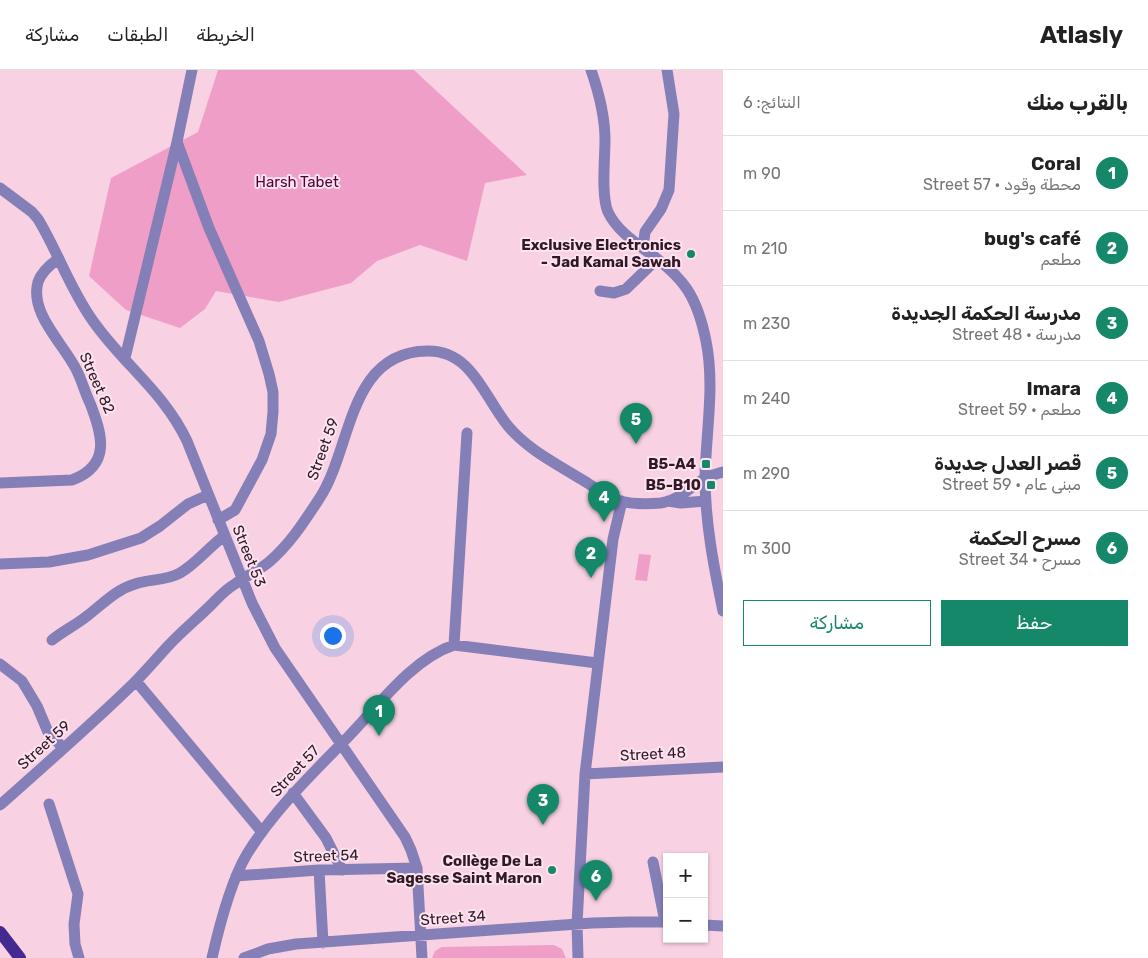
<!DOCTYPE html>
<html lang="ar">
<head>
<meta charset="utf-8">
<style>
  body { margin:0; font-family:Rubik,"Noto Naskh Arabic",sans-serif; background:#f6f6f6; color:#222; direction:rtl }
  .controls { position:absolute; right:15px; bottom:15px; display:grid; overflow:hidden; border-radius:0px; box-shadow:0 1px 4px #0004 }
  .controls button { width:45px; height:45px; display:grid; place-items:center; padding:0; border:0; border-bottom:1px solid #e0e0e0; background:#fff; color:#222; font:25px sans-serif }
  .you { position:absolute; left:332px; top:565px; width:18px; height:18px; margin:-12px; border:4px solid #fff; border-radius:50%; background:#1a73e8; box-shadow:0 0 0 8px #1a73e833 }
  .badge { display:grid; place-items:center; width:32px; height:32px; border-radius:50%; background:#158869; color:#fff; font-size:16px; font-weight:700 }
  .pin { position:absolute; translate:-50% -41px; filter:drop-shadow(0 1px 2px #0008) }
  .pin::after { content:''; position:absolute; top:26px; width:18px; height:15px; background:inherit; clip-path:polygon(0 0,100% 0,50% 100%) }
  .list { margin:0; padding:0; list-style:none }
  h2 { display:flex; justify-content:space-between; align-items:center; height:65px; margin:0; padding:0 20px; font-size:21px }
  h2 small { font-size:16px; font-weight:400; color:#767676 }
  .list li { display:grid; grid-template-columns:32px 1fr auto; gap:15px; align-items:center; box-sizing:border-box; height:75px; padding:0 20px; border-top:1px solid #e0e0e0 }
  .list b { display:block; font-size:19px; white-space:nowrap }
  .list p { margin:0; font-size:16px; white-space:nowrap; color:#767676 }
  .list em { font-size:16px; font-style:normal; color:#767676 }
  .actions { display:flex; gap:10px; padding:15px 20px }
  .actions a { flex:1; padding:11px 0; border:1px solid #158869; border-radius:0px; text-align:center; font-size:18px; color:#158869 }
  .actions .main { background:#158869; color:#fff }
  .map { position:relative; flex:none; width:723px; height:888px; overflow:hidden; direction:ltr }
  header { display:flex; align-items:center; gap:30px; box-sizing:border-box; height:70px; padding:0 25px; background:#fff; border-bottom:1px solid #e0e0e0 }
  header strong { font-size:24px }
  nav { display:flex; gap:28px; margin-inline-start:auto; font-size:18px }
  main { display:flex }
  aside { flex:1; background:#fff }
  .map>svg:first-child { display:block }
  .green { fill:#ef9fc7 }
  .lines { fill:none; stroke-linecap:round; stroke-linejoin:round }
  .minor { stroke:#857fb8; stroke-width:11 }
  .major { stroke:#442991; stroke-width:12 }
  .poi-dot { fill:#158869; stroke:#fde3ef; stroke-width:2 }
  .labels { text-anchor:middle; stroke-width:4; stroke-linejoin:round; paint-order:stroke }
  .park-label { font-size:15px; fill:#550037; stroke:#fde3ef }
  .poi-label { font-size:15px; font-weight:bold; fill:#301924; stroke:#fde3ef; text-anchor:end }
  .street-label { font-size:15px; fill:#301924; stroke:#fde3ef }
</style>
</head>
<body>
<header>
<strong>Atlasly</strong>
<nav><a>الخريطة</a><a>الطبقات</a><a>مشاركة</a></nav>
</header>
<main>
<aside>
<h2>بالقرب منك<small>النتائج: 6</small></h2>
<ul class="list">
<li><span class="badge">1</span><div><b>Coral</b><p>محطة وقود · Street 57</p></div><em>90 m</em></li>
<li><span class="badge">2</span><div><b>bug's café</b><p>مطعم</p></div><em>210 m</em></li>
<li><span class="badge">3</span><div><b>مدرسة الحكمة الجديدة</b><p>مدرسة · Street 48</p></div><em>230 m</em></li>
<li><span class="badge">4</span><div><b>Imara</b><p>مطعم · Street 59</p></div><em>240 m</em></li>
<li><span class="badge">5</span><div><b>قصر العدل جديدة</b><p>مبنى عام · Street 59</p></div><em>290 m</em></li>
<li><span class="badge">6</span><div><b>مسرح الحكمة</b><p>مسرح · Street 34</p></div><em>300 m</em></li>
</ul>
<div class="actions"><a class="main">حفظ</a><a>مشاركة</a></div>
</aside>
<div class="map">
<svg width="723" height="888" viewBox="0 0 723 888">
  <rect width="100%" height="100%" fill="#f8d1e3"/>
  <!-- green -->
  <path class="green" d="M218,0H414L527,105L485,113L467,191L420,175L377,191L351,213L279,232L216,221L205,239L180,258L126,240L89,206L111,108L198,62Z
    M639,484L651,485L647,511L635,510Z
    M554,875L562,879L566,888H432L435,881L442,877Z"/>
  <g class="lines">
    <!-- minor -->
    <path class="minor" d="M192,0L177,72L209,158L259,271L269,304L273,322V342L271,364L262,390L235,440L218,450
      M591,0C599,23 605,46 605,70C605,88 601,126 608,142C616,159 633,171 648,182C684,208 697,226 706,271C715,315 706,362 705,407C705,452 714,498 723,541
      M0,118L32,142L38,149C58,182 70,219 93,251C123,294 164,322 187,371L252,533L275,578L405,767L411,780L417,798L422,888
      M643,178L645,162L661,139L669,120L674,44L667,0
      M600,221L614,223L626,219L657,189
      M125,288L177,72
      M0,413L72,410C112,395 102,364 90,333C85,323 82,311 77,301C65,275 29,244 38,212C41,203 51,194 58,189
      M668,431L681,433L706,431
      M0,494L49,492L88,485L141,468L160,456L188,434L208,425
      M52,570C63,561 76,555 87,546C103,534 115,520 135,514C149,509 166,511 180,503C196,494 209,477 224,466
      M454,575L467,363
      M0,594L22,611L37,636L48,662L63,678
      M136,611L262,762
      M585,704L723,697
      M293,723L326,768L342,800
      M49,734L78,824L74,854L75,874L79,888
      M0,735C45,695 91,655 134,613C146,601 157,588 168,576C182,561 198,548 212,534C219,527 226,519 235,514C246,506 258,501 269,492C290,474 304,452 319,429C352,381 347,282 427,281C472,280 484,327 508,356C527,379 555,393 581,409C593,416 606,426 620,431C632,434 649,434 661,433C678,431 690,417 704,409C710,405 717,404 723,402
      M653,792L665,852
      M319,800L323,873
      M236,806L319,800L417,798
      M704,855L723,856
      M212,888C219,857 231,811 247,784C275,739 313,703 349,666C379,635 412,589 454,575L597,593
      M244,888L268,879L296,874L592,853L629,852H667
      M578,888L577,854L585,704L613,469L622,431"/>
    <!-- major -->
    <path class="major" d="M0,862L20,888"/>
  </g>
  <!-- markers -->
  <g class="poi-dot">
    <circle cx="691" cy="184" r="5"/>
    <rect x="701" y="389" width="10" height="10" rx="2.5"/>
    <rect x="706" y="410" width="10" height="10" rx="2.5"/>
    <circle cx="552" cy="800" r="5"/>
  </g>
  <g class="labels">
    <!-- park labels -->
    <g class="park-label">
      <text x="297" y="117">Harsh Tabet</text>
    </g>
    <!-- poi labels -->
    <g class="poi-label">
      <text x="681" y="180">Exclusive Electronics<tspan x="681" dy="17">- Jad Kamal Sawah</tspan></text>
      <text x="696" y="399">B5-A4</text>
      <text x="701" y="420">B5-B10</text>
      <text x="542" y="796">Collège De La<tspan x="542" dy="17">Sagesse Saint Maron</tspan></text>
    </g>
    <!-- street labels -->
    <g class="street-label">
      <text transform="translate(97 313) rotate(66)" y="5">Street 82</text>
      <text transform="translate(323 379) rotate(-70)" y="5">Street 59</text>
      <text transform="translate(249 486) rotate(68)" y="5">Street 53</text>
      <text transform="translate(44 675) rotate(-42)" y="5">Street 59</text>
      <text transform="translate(653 684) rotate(-3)" y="5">Street 48</text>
      <text transform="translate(295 701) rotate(-47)" y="5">Street 57</text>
      <text transform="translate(326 786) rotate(-2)" y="5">Street 54</text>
      <text transform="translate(453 848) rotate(-4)" y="5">Street 34</text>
    </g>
  </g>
</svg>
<div class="controls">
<button>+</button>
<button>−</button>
</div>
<div class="you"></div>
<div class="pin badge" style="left:379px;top:666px">1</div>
<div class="pin badge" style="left:591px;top:508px">2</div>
<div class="pin badge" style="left:543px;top:755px">3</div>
<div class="pin badge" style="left:604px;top:452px">4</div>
<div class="pin badge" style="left:636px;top:374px">5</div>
<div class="pin badge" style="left:596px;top:831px">6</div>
</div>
</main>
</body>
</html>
